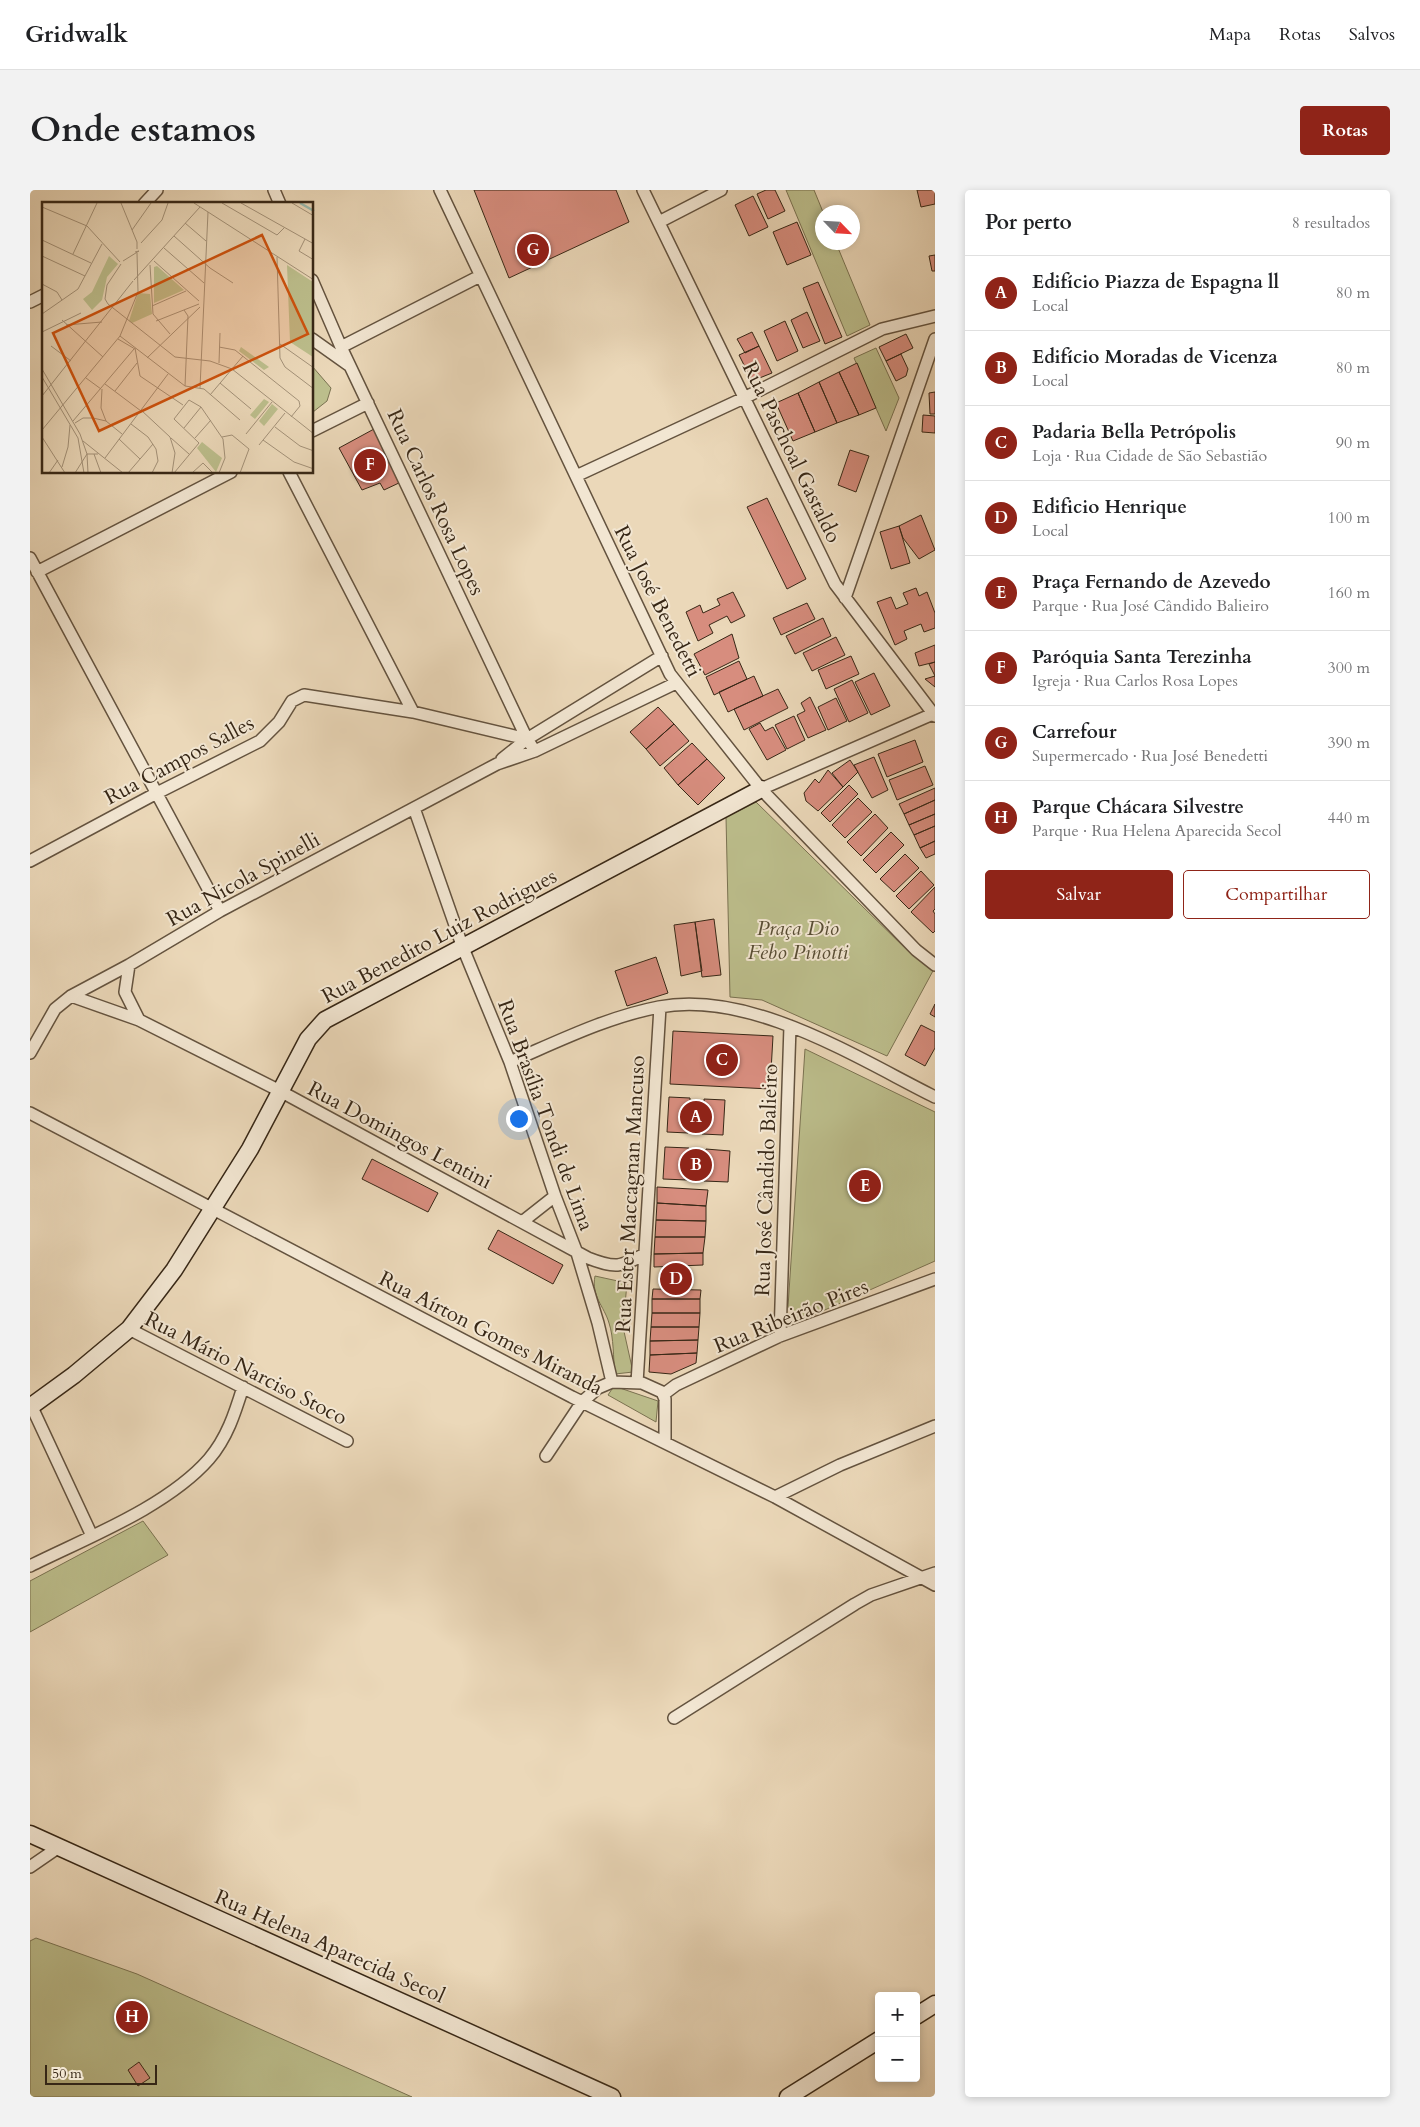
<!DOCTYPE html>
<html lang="pt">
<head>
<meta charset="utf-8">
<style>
  body { margin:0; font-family:Cardo,serif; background:#f2f2f2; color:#202124 }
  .controls { position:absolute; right:15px; bottom:15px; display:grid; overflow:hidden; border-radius:5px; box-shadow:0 2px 8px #0003 }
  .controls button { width:45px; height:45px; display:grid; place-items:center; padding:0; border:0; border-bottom:1px solid #e0e0e0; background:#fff; color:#202124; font:25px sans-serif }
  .compass { position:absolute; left:785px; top:15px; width:45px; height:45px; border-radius:50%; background:#fff; box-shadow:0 2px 8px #0003; rotate:115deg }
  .scale { position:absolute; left:15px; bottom:12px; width:112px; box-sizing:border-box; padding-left:5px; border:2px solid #372716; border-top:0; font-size:14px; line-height:18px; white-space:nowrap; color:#372716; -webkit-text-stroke:4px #f2e6d2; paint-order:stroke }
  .you { position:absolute; left:488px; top:928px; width:18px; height:18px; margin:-12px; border:4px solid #fff; border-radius:50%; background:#1a73e8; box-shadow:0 0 0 8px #1a73e833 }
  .badge { display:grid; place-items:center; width:32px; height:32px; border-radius:50%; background:#8f2418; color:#fff; font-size:16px; font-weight:700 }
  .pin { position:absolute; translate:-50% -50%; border:2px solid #fff; box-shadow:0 1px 5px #0006 }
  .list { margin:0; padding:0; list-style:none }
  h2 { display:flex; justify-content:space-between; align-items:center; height:65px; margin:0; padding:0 20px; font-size:21px }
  h2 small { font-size:16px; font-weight:400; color:#757577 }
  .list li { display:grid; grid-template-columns:32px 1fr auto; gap:15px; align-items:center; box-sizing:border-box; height:75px; padding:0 20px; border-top:1px solid #e0e0e0 }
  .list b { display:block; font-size:19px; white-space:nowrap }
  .list p { margin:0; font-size:16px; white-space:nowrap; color:#757577 }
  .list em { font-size:16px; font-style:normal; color:#757577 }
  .actions { display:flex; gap:10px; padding:15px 20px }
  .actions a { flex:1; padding:11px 0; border:1px solid #8f2418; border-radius:5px; text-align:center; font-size:18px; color:#8f2418 }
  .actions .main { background:#8f2418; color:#fff }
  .map { position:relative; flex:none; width:905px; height:1907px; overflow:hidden; border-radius:5px }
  header { display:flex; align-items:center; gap:30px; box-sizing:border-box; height:70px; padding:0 25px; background:#fff; border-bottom:1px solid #e0e0e0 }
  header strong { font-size:24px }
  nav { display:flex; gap:28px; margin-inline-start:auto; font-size:18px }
  .intro { display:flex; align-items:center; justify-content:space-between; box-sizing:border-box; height:120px; padding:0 30px }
  h1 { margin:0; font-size:35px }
  .button { padding:12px 22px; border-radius:5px; background:#8f2418; color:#fff; font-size:18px; font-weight:700 }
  main { display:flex; gap:30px; padding:0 30px }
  aside { flex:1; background:#fff; border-radius:5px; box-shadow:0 2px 8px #0003 }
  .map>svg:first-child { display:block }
  .green { fill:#bcbe8c; stroke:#7a7251 }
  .building { fill:#d78d7e; stroke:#372716 }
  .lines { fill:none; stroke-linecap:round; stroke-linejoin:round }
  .street-casing { stroke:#64533f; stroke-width:14 }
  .secondary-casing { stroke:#372716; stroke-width:19 }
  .street { stroke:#f2e6d2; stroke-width:11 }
  .secondary { stroke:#f2e6d2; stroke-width:16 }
  .labels { text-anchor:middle; stroke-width:4; stroke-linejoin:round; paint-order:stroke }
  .street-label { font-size:21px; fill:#372716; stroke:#f2e6d2 }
  .park-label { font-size:21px; font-style:italic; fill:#584d34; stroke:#f2e6d2 }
  .inset-river { fill:none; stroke:#98baae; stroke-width:2.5 }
  .inset-road { fill:none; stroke:#a39178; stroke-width:1 }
  .view { fill:#cd520e; fill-opacity:0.15; stroke:#cd520e; stroke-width:2.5 }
  .inset-edge { fill:none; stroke:#372716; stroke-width:2.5 }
</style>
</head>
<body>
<header>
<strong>Gridwalk</strong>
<nav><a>Mapa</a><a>Rotas</a><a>Salvos</a></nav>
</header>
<div class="intro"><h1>Onde estamos</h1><a class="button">Rotas</a></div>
<main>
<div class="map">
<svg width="905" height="1907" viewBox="0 0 905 1907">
  <rect width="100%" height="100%" fill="#ebd8b9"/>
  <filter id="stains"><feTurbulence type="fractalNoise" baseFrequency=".004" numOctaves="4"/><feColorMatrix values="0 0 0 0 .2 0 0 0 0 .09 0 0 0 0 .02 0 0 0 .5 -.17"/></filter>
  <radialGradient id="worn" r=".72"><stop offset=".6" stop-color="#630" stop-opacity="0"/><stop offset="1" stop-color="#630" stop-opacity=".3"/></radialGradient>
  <!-- green -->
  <path class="green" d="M756,0H784L793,22L792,52L806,53L840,135L817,146Z
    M846,158L869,208L856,241L824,168Z
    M282,176L301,198L297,211L283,222Z
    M726,612L879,762L904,779L857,866L732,810L700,807L696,627Z
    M775,859L905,922V1071L770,1131L758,1117Z
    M565,1086L597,1093L593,1137L603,1182L585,1184C583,1168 584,1148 579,1133C574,1116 561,1106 565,1086Z
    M584,1196L628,1211L626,1232L578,1205Z
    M113,1331L138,1365L0,1442V1391Z
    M6,1748L107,1784L382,1907H0V1751Z"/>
  <!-- building -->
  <path class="building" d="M444,0H586L599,32L479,88Z
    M736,0H745L755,21L738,29L727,4Z
    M887,0H905V14L891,17Z
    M723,6L738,37L719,46L705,15Z
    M767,32L781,65L757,75L743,42Z
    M905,65V81H902L899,66Z
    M788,92L812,147L795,154L773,98Z
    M777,122L790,151L773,158L761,130Z
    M755,131L768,161L747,171L734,141Z
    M722,142L729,156L715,163L707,149Z
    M876,144L883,158L856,171L849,157Z
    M729,156L742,183L722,191L709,165Z
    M871,164L878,179L876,186L866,191L856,171Z
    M827,173L846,218L829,225L809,182Z
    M809,182L829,225L807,233L789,192Z
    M789,192L807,233L785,242L768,203Z
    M905,202V224H900L899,203Z
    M768,203L785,242L763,251L746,213Z
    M893,225L905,226V243L892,242Z
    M344,239L371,292L354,300L350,293L332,300L309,258Z
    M820,260L839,266L826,302L808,295Z
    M737,308L776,389L757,399L717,317Z
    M891,325L905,360L889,369L873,348L869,336Z
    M869,336L880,373L861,379L850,342Z
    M886,398L889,406L897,402L905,423V438L894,442L891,434L874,441L877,449L865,455L847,412L861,407L866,419L878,414L873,403Z
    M703,402L715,426L701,433L697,426L679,435L683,443L668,451L656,422L670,415L673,423L690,415L687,409Z
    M777,413L785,429L751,445L743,428Z
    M793,428L801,446L765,464L756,446Z
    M702,444L709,468L675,485L664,464Z
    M806,447L815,465L782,481L773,463Z
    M905,455V472L889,476L885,463Z
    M821,466L829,484L796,499L788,480Z
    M709,471L717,489L684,505L676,487Z
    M905,472V486L899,474Z
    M844,483L860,516L841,525L825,492Z
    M724,486L733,506L698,522L689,502Z
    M905,486V497L895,489Z
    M822,490L838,523L819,532L804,499Z
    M748,499L758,518L714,540L704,519Z
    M780,507L796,540L778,548L767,525L775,521L771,513Z
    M806,508L817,531L798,540L788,517Z
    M628,517L644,534L616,559L600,542Z
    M764,526L775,550L757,559L745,535Z
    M730,533L735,541L743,537L756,560L737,570L719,539Z
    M644,534L659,551L630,576L616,559Z
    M885,550L893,572L857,587L848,564Z
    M662,553L677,569L648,595L634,578Z
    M844,567L858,600L842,608L824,575Z
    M677,569L695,588L668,615L648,595Z
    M820,570L828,582L813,597L802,583Z
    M895,576L903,595L867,610L859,590Z
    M798,580L813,597L788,621L776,611L774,603L785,589L789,593Z
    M819,595L828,604L800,632L791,623Z
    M905,598V610L874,624L869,614Z
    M828,608L842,622L815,648L802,635Z
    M905,610V624L879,635L874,624Z
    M845,624L858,638L831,666L817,652Z
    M905,624V636L884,645L879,635Z
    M905,636V651L890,658L884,645Z
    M861,642L874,655L846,683L833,670Z
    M905,651V664L896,668L890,658Z
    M875,664L889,678L864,702L850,689Z
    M891,681L904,695L879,719L866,706Z
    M905,697V719L903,721L905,724V741L903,743L881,722Z
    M684,729L691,785L672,787L665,732Z
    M665,732L672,781L651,786L644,735Z
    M626,767L638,803L597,816L585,781Z
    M905,814V827L900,824Z
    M891,835L905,842V858L895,876L875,865Z
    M643,841L743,846L740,899L640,894Z
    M639,907L660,908V913L674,914V909L695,910L693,945L672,944V939H658V943L637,942Z
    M635,957L659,958V962L675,963L676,959L700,961L698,992L674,991V987L657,986V990L633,989Z
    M342,969L408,1003L398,1022L332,989Z
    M627,997L678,1000L676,1016L627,1013Z
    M627,1013L676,1016V1031L626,1030Z
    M626,1030L676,1031L675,1047H625Z
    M468,1040L533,1075L523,1094L458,1059Z
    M625,1047H675L673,1063L624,1064Z
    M673,1063V1075L624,1077V1064Z
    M634,1082L658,1083L657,1096L634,1095Z
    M623,1099L671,1100L670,1109H622Z
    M622,1109H670V1123H622Z
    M622,1123H670L669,1137H621Z
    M621,1137H669L668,1150L620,1151Z
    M668,1150L667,1163L620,1165V1151Z
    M667,1163L666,1173L641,1184L619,1182L620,1165Z
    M109,1872L120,1888L108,1896L98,1880Z"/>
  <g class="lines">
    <defs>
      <path id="street" d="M244,0L250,14
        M410,0L640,484L731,599L886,760L905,775
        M613,0L805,394L905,526
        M114,14L127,0
        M629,32L691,0
        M282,90L311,157L497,549
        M0,112L14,105
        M282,149L320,176
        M311,157L450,86
        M282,241L338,213
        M259,282L383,522
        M546,286L716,207L852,139L905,126
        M0,368L190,721
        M7,382L201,282
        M815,408L905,149
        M472,569L497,549L632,466
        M731,599L905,523
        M384,618L433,758L480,872L525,1006L547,1063L568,1133L582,1192
        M0,671L125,604L230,551L249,532L262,511L274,505L383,522L497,549L505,561
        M99,775L95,802L109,830
        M41,806L109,830L250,901L558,1068C586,1079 590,1077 615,1064
        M0,863L25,819L41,806L99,775L190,721L467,574L505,561L646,493
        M480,872C529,851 577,827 629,817C721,800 825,867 905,907
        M0,923L542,1207L745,1307L905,1395
        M492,1032L525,1006
        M99,1139L317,1251
        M750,1146L760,836
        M607,1193L630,817
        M634,1204L646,1195L750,1146L905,1089
        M0,1213L62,1346
        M516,1266L552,1212L568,1198L582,1192L612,1193L632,1202L635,1209V1251
        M745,1307L810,1275L905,1236
        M0,1376C56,1348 137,1317 179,1269C197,1248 205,1223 213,1197
        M644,1528L825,1414L841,1405L905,1383
        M0,1677L29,1657"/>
      <path id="secondary" d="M0,1217L44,1185L99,1139L144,1080L220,959L278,849L295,830L731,599
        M0,1644L582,1907
        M886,1826L905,1814
        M758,1907L849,1850"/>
    </defs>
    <!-- street casing -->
    <use href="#street" class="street-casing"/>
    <!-- secondary casing -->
    <use href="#secondary" class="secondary-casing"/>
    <!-- street -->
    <use href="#street" class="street"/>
    <!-- secondary -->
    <use href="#secondary" class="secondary"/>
  </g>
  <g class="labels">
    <!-- street labels -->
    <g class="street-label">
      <text transform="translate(762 262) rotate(64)" y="7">Rua Paschoal Gastaldo</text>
      <text transform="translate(406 312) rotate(65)" y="7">Rua Carlos Rosa Lopes</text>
      <text transform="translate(628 411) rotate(63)" y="7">Rua José Benedetti</text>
      <text transform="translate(149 570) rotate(-28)" y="7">Rua Campos Salles</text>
      <text transform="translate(213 689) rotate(-29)" y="7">Rua Nicola Spinelli</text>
      <text transform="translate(409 746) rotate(-28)" y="7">Rua Benedito Luiz Rodrigues</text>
      <text transform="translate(516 925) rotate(70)" y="7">Rua Brasília Tondi de Lima</text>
      <text transform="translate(370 945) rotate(28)" y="7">Rua Domingos Lentini</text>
      <text transform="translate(736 990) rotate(-88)" y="7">Rua José Cândido Balieiro</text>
      <text transform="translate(600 1004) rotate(-87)" y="7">Rua Ester Maccagnan Mancuso</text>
      <text transform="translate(761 1126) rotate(-22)" y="7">Rua Ribeirão Pires</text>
      <text transform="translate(461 1143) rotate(27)" y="7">Rua Aírton Gomes Miranda</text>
      <text transform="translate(216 1178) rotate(27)" y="7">Rua Mário Narciso Stoco</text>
      <text transform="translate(300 1756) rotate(24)" y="7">Rua Helena Aparecida Secol</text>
    </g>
    <!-- park labels -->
    <g class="park-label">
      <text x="768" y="745">Praça Dio<tspan x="768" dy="24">Febo Pinotti</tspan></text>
    </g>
  </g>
  <!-- overview -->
  <g transform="translate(12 12)">
    <rect width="271" height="271" fill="#ebd8b9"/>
    <path d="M67,54L76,62L65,75L60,98L50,108L41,97L50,90ZM245,63L271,80V155L248,140ZM115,64L142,88L112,101V65ZM96,91L108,92L110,112L90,121L87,119ZM199,145L227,165L222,168L197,149ZM222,197L227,200L213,217L208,213ZM230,202L236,207L222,224L217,219ZM160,240L180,256L174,270L155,246Z" fill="#bcbe8c"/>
    <path class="inset-river" d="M258,1L272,9"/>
    <path class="inset-road" d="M79,1L95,40V47M152,1L272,78M180,1L235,33L242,26M199,1L272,42M250,1L272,14M0,5L45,24L78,60M143,21L164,39M90,28L109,1M132,34L168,66L191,81M263,37L257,49L272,58M0,38L49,61M99,41L120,18L126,1M122,46L162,81M31,52L55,1M0,54L43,74M235,55L238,156L243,165L272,187M81,59L97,49L93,50M112,59L157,99M79,62L65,83L63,97L66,102L133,155L168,159L190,167L272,232M108,63L111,112L128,132M92,78L158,5M0,82L15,90L20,98M110,104L144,89M142,108L146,114L143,184M0,112L36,87L60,42M20,118L61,155M114,119L157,102M24,123L60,120M0,130L39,111M78,134L143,184L162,187L198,218M76,137L93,147M238,142L272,166M9,144L29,159M177,145L193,148L257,199L258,204L249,215M93,146L98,174L141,203M105,156L158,105M177,161L178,131M0,167L38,232L45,252L46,271M0,175L36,236L42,271M44,176L59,187M178,181L209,207M63,182L99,209M158,186L166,10M60,187L59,206L64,219M73,189L95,161M168,193L201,154M0,194L91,79M99,208L128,235L133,251L130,271M31,219L92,147M33,221L41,216H51L64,219L80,232M89,222L106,235L114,247L116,259L110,271M233,225L258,244L272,249M142,226L159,205M0,228L78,134L96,90L95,51M204,232L230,200M0,235L23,271M180,235L190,233L207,247L198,271M129,236L147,252M153,236L169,218M77,237L98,257M221,238L252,260L272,267M41,239L81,271M217,243L243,211M52,252L59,271M63,256L126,172M20,265L26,245L28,223M7,271L16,258M33,271L45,252H56M86,271L111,242M132,271L157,241L132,217L147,198L159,205L181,237L183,256L177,271M150,271L161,261L171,271"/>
    <path class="view" d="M220,33L266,132L57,229L11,131Z"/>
    <rect width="271" height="271" class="inset-edge"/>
  </g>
  <rect width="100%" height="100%" filter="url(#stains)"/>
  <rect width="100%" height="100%" fill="url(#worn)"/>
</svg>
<div class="controls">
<button>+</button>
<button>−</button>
</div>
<svg class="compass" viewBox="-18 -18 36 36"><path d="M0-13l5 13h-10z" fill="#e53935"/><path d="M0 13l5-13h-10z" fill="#757577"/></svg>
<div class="scale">50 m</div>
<div class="you"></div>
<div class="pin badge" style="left:666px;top:927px">A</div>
<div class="pin badge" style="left:666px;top:975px">B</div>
<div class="pin badge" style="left:692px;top:870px">C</div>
<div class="pin badge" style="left:646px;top:1089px">D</div>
<div class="pin badge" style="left:835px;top:996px">E</div>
<div class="pin badge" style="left:340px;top:275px">F</div>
<div class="pin badge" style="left:503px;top:60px">G</div>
<div class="pin badge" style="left:102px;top:1827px">H</div>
</div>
<aside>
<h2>Por perto<small>8 resultados</small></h2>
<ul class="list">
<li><span class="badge">A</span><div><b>Edifício Piazza de Espagna ll</b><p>Local</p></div><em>80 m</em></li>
<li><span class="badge">B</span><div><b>Edifício Moradas de Vicenza</b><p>Local</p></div><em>80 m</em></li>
<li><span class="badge">C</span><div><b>Padaria Bella Petrópolis</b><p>Loja · Rua Cidade de São Sebastião</p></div><em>90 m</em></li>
<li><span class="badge">D</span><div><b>Edificio Henrique</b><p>Local</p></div><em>100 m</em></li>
<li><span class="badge">E</span><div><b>Praça Fernando de Azevedo</b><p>Parque · Rua José Cândido Balieiro</p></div><em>160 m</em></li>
<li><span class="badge">F</span><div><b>Paróquia Santa Terezinha</b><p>Igreja · Rua Carlos Rosa Lopes</p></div><em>300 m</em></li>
<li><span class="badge">G</span><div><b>Carrefour</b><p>Supermercado · Rua José Benedetti</p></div><em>390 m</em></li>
<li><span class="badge">H</span><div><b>Parque Chácara Silvestre</b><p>Parque · Rua Helena Aparecida Secol</p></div><em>440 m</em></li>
</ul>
<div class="actions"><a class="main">Salvar</a><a>Compartilhar</a></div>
</aside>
</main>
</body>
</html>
